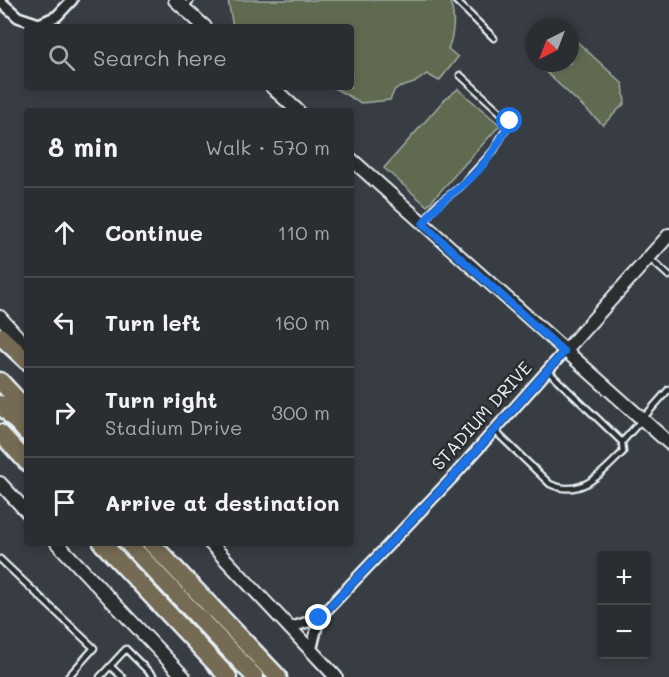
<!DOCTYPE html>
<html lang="en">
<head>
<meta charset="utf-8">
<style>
  body { margin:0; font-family:Mali,sans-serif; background:#32363a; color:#f1f3f6 }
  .controls { position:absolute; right:18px; bottom:18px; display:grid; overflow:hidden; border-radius:6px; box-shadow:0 3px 9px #0003 }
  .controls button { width:54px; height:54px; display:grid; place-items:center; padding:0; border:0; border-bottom:2px solid #464a4d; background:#2a2e32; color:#f1f3f6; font:30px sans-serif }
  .compass { position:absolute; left:525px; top:18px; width:54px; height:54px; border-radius:50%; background:#2a2e32; box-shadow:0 3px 9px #0003; rotate:222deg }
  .stop { position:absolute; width:18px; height:18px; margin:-14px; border:4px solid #1a73e8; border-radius:50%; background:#fff }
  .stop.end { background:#1a73e8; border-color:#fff; box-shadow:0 2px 6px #0008 }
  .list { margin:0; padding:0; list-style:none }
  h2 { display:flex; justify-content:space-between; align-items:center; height:78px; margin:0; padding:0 24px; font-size:26px }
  h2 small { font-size:20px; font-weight:400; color:#a5a8ac }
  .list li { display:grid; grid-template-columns:39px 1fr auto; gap:18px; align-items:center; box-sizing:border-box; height:90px; padding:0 24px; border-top:2px solid #464a4d }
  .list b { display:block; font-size:22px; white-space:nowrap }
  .list p { margin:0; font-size:20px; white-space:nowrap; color:#a5a8ac }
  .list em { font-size:20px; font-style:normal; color:#a5a8ac }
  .icon { flex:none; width:33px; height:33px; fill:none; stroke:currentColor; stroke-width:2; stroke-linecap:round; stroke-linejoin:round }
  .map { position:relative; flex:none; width:669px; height:677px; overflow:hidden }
  .search { position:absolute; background:#2a2e32; box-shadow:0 3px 9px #0003; left:24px; top:24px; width:330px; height:66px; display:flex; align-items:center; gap:15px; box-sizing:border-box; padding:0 21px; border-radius:6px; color:#a5a8ac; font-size:22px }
  .panel { position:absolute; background:#2a2e32; box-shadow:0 3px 9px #0003; left:24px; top:108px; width:330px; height:438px; border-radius:6px }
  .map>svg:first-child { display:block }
  .green { fill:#5e6a51; stroke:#a3aea4; stroke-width:1.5 }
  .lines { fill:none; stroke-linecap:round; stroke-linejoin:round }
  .lane-casing { stroke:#e8f1f8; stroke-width:9 }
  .street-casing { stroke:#e8f1f8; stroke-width:14 }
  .secondary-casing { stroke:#e8f1f8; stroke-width:16 }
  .highway-casing { stroke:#e8f1f8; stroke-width:21 }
  .lane { stroke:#2a2d2e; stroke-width:4.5 }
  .street { stroke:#2a2d2e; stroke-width:9 }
  .secondary { stroke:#2a2d2e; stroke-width:12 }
  .highway { stroke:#746b52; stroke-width:16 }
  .route { stroke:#1a73e8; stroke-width:8 }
  .labels { text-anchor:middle; stroke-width:5; stroke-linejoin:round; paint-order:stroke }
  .street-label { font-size:18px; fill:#e8f1f8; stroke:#2a2d2e }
</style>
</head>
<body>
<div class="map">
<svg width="669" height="677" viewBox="0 0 669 677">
  <rect width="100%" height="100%" fill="#383d43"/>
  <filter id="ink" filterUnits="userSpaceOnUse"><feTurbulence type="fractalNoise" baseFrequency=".0167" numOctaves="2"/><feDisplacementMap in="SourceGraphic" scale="12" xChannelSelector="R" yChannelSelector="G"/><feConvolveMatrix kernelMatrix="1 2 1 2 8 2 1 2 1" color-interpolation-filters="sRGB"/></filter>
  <g filter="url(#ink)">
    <!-- green -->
    <path class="green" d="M228,0H449C456,15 454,34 448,49L458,57L439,81L427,74L414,83L395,89L390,100L361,103L334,88L351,87V27H233Z
      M570,35L623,84L625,103L603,125L536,63H570Z
      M458,89L500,125L427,206L384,168L444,100Z"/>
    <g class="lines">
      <defs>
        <path id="lane" d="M455,0L494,38
          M184,8L191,0
          M424,222L436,205L460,187L494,150L510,121L460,75
          M649,258L669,276
          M495,431L550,484C581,499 603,472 623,452L622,442L548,371
          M622,442L669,389
          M0,559L94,648L68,677
          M110,666L122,677
          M100,677L126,649L154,677"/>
        <path id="street" d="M0,1L18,17L39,24L57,16L72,0
          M319,618L452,478L564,352
          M290,628L319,618L311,651"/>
        <path id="secondary" d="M175,0L205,27
          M272,87L298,111
          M351,159L669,443
          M0,317L27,347
          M564,352L669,235
          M0,483L27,512
          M57,543L184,677
          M210,543L336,677"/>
        <path id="highway" d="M0,336L27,361
          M0,381L27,410
          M0,404L27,433
          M0,433L27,462
          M102,543L228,677
          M128,543L255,677
          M151,543L278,677"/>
      </defs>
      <!-- lane casing -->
      <use href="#lane" class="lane-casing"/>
      <!-- street casing -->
      <use href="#street" class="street-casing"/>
      <!-- secondary casing -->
      <use href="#secondary" class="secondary-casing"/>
      <!-- highway casing -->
      <use href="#highway" class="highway-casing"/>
      <!-- lane -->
      <use href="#lane" class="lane"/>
      <!-- street -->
      <use href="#street" class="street"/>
      <!-- secondary -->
      <use href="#secondary" class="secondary"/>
      <!-- highway -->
      <use href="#highway" class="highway"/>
    </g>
  </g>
  <g class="lines" filter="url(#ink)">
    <!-- route -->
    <path class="route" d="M319,618L452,478L564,352L423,224C434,208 444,199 459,188C480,173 500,144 510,121"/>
  </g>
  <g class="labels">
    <!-- street labels -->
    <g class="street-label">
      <text transform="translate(482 416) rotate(-48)" y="6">STADIUM DRIVE</text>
    </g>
  </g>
</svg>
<div class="controls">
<button>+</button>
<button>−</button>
</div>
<svg class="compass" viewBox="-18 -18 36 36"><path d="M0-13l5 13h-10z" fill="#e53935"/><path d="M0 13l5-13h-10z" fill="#a5a8ac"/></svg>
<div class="stop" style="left:510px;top:121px"></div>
<div class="stop end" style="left:319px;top:618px"></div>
<div class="search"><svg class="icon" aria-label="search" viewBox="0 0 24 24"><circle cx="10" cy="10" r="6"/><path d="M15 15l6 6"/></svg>Search here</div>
<section class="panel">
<h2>8 min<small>Walk · 570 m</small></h2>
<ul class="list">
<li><svg class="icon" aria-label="ahead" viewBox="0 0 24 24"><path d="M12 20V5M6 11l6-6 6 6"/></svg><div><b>Continue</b></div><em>110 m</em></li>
<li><svg class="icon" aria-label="left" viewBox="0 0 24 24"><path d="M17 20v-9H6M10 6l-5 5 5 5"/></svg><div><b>Turn left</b></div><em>160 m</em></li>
<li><svg class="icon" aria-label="right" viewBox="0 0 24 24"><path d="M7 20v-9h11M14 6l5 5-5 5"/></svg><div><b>Turn right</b><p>Stadium Drive</p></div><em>300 m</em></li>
<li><svg class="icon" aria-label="arrive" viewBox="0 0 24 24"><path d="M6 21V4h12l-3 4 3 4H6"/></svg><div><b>Arrive at destination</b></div></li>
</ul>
</section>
</div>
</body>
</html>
